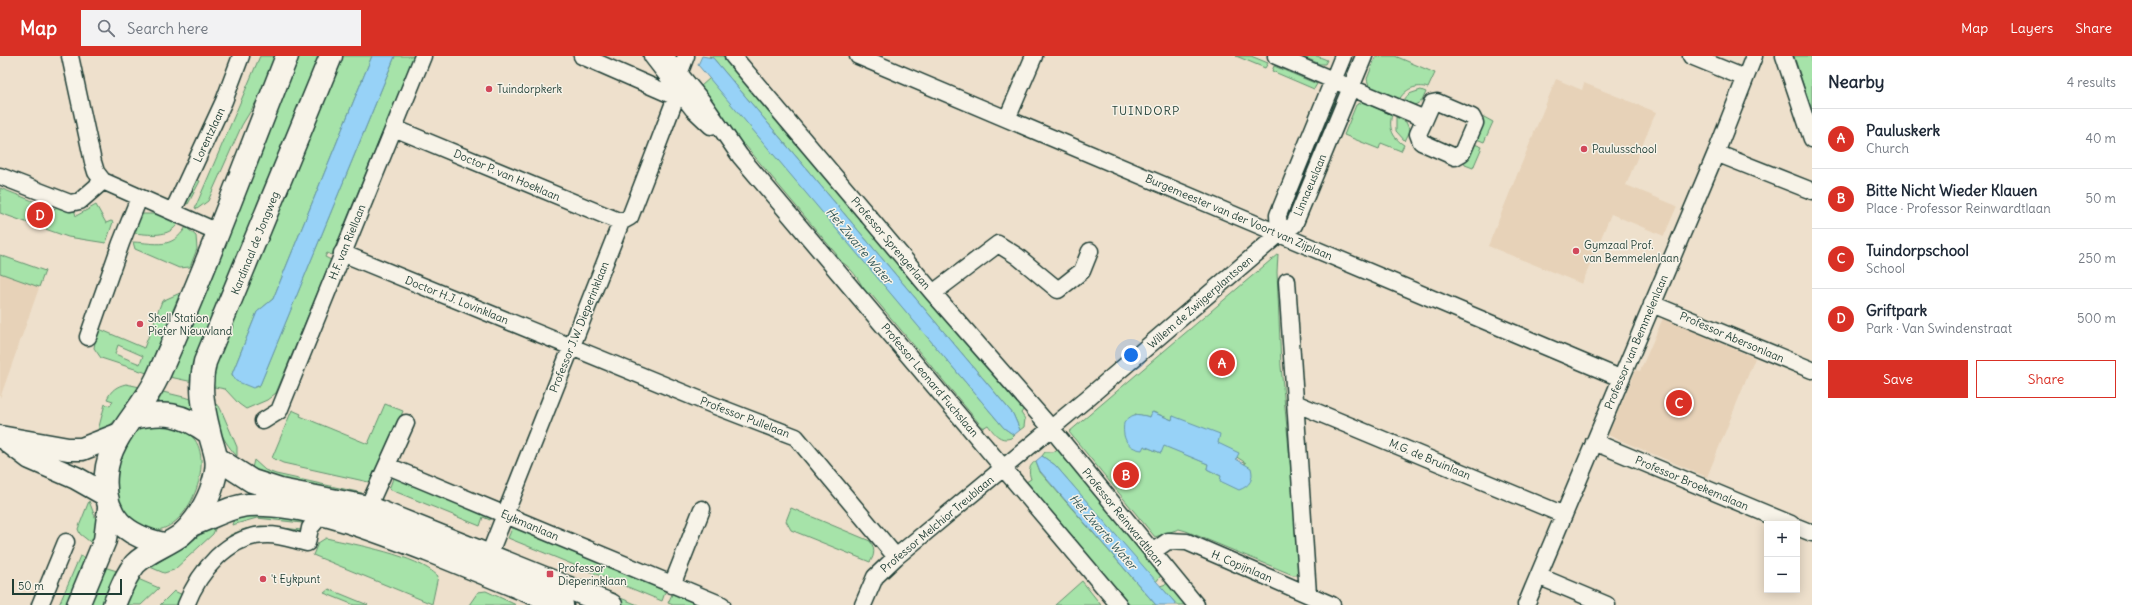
<!DOCTYPE html>
<html lang="en">
<head>
<meta charset="utf-8">
<style>
  body { margin:0; font-family:Delius,sans-serif; background:#f2f2f3; color:#1f2937 }
  .controls { position:absolute; right:12px; bottom:12px; display:grid; overflow:hidden; border-radius:0px; box-shadow:0 2px 10px #0003 }
  .controls button { width:36px; height:36px; display:grid; place-items:center; padding:0; border:0; border-bottom:1px solid #e0e1e3; background:#fff; color:#1f2937; font:20px sans-serif }
  .scale { position:absolute; left:12px; bottom:10px; width:110px; box-sizing:border-box; padding-left:4px; border:2px solid #1f3d34; border-top:0; font-size:11px; line-height:14px; white-space:nowrap; color:#1f3d34; -webkit-text-stroke:3px #f7f3e8; paint-order:stroke }
  .you { position:absolute; left:1131px; top:299px; width:14px; height:14px; margin:-10px; border:3px solid #fff; border-radius:50%; background:#1a73e8; box-shadow:0 0 0 6px #1a73e833 }
  .badge { display:grid; place-items:center; width:26px; height:26px; border-radius:50%; background:#d93025; color:#fff; font-size:13px; font-weight:700 }
  .pin { position:absolute; translate:-50% -50%; border:2px solid #fff; box-shadow:0 1px 4px #0006 }
  .list { margin:0; padding:0; list-style:none }
  h2 { display:flex; justify-content:space-between; align-items:center; height:52px; margin:0; padding:0 16px; font-size:17px }
  h2 small { font-size:13px; font-weight:400; color:#747a83 }
  .list li { display:grid; grid-template-columns:26px 1fr auto; gap:12px; align-items:center; box-sizing:border-box; height:60px; padding:0 16px; border-top:1px solid #e0e1e3 }
  .list b { display:block; font-size:15px; white-space:nowrap }
  .list p { margin:0; font-size:13px; white-space:nowrap; color:#747a83 }
  .list em { font-size:13px; font-style:normal; color:#747a83 }
  .actions { display:flex; gap:8px; padding:12px 16px }
  .actions a { flex:1; padding:9px 0; border:1px solid #d93025; border-radius:0px; text-align:center; font-size:14px; color:#d93025 }
  .actions .main { background:#d93025; color:#fff }
  .icon { flex:none; width:22px; height:22px; fill:none; stroke:currentColor; stroke-width:2; stroke-linecap:round; stroke-linejoin:round }
  .map { position:relative; flex:none; width:1812px; height:549px; overflow:hidden }
  header { display:flex; align-items:center; gap:24px; box-sizing:border-box; height:56px; padding:0 20px; background:#d93025; color:#fff }
  header strong { font-size:19px }
  nav { display:flex; gap:22px; margin-inline-start:auto; font-size:14px }
  .search { width:280px; height:36px; background:#f2f2f3; display:flex; align-items:center; gap:10px; box-sizing:border-box; padding:0 14px; border-radius:0px; color:#747a83; font-size:15px }
  main { display:flex }
  aside { flex:1; background:#fff }
  .map>svg:first-child { display:block }
  .built { fill:#e7d2b8 }
  .green { fill:#a6e3a9; stroke:#62906e; fill-rule:evenodd }
  .water { fill:#97d2f7; stroke:#6796a9 }
  .lines { fill:none; stroke-linecap:round; stroke-linejoin:round }
  .street-casing { stroke:#1f3d34; stroke-width:19 }
  .secondary-casing { stroke:#1f3d34; stroke-width:25 }
  .primary-casing { stroke:#1f3d34; stroke-width:25 }
  .street { stroke:#f7f3e8; stroke-width:16 }
  .secondary { stroke:#f7f3e8; stroke-width:22 }
  .primary { stroke:#f7f3e8; stroke-width:22 }
  .poi-dot { fill:#d1495b; stroke:#f7f3e8; stroke-width:1.5 }
  .labels { text-anchor:middle; stroke-width:3; stroke-linejoin:round; paint-order:stroke }
  .poi-label { font-size:11px; fill:#1f3d34; stroke:#f7f3e8; text-anchor:start }
  .street-label { font-size:11px; fill:#1f3d34; stroke:#f7f3e8 }
  .neighbourhood-label { font-size:12px; letter-spacing:1px; fill:#1f3d34; stroke:#f7f3e8 }
  .water-label { font-size:12px; font-style:italic; fill:#375b5b; stroke:#f7f3e8 }
</style>
</head>
<body>
<header>
<strong>Map</strong>
<div class="search"><svg class="icon" aria-label="search" viewBox="0 0 24 24"><circle cx="10" cy="10" r="6"/><path d="M15 15l6 6"/></svg>Search here</div>
<nav><a>Map</a><a>Layers</a><a>Share</a></nav>
</header>
<main>
<div class="map">
<svg width="1812" height="549" viewBox="0 0 1812 549">
  <rect width="100%" height="100%" fill="#eee0cc"/>
  <filter id="ink" filterUnits="userSpaceOnUse"><feTurbulence type="fractalNoise" baseFrequency=".025" numOctaves="2"/><feDisplacementMap in="SourceGraphic" scale="8" xChannelSelector="R" yChannelSelector="G"/><feConvolveMatrix kernelMatrix="1 2 1 2 8 2 1 2 1" color-interpolation-filters="sRGB"/></filter>
  <g filter="url(#ink)">
    <!-- built -->
    <path class="built" d="M1556,23L1582,34L1584,27L1656,56L1626,129L1677,150L1664,180L1611,158L1582,228L1488,190Z
      M0,199L45,215L0,342Z
      M1663,262L1755,302L1707,421L1608,379L1636,314L1640,315Z"/>
    <!-- green -->
    <path class="green" d="M260,0H276L264,33L242,69L208,145L197,153L195,152Z
      M297,0H321L193,326L170,321Z
      M340,0H372L273,243L257,256L232,318L233,321L259,331L395,0H414L332,199L327,197L325,201L331,204L276,337L267,344L246,353L239,348L225,333L209,330L211,316Z
      M709,0H724L1017,347L1024,353L1021,357L1025,363L1024,371L1020,374L1013,358L713,2Z
      M1236,0H1251L1268,7L1265,12Z
      M1301,0H1317L1327,4L1325,8H1320Z
      M1376,0H1395L1435,17L1428,32C1416,28 1405,33 1399,44L1369,30L1367,23Z
      M1794,0H1812V56Z
      M1274,10L1317,28L1314,33L1272,15Z
      M710,22L1004,372L1014,379L1011,382C1000,386 994,377 988,369L983,372L870,237L865,238C862,227 854,216 846,209C842,206 838,205 835,202L837,199L745,89L741,91L735,77L708,45L710,42L701,30Z
      M1421,34L1426,36L1422,45L1413,50L1403,45L1409,38Z
      M1331,43L1337,45L1291,157L1289,159L1284,158Z
      M1363,46L1392,59C1388,72 1393,82 1404,89L1401,95L1381,87L1379,93L1344,79L1356,49Z
      M1396,61L1406,66L1410,75L1405,85L1396,75Z
      M1484,61L1493,66L1484,86L1474,82Z
      M1472,87L1482,91L1473,112L1465,109L1464,106Z
      M194,123L200,125L188,148L183,146Z
      M0,132L53,153L60,150L74,153L76,160L96,149L106,167L111,165L113,166L106,187L68,181L0,157Z
      M142,158H160L179,166C169,183 149,178 132,177L137,162Z
      M186,171L196,180L197,193L190,211L179,212L135,193L133,186C157,187 171,194 186,171Z
      M1278,198L1277,216L1281,310L1300,508L1298,519H1293L1186,475L1179,473L1155,481L1069,376ZM1153,356L1172,364L1173,360L1246,407L1221,420L1207,413L1208,408L1163,389L1161,397L1144,390L1135,358L1150,361Z
      M0,199L45,215L39,231L0,217Z
      M180,237L147,317L101,302L94,292L97,272L144,292L162,245ZM118,289L143,300L140,308L115,298Z
      M126,328L140,331C129,347 115,370 97,378L105,348L110,350L113,345L107,343C111,334 117,330 126,328Z
      M163,336L192,343L194,357L157,348Z
      M213,347L219,350L222,356L237,391V400C225,388 212,365 213,347Z
      M385,348L403,355L373,427L283,407L272,402L292,354L301,358L300,360L368,388Z
      M167,367C178,371 188,375 195,384C214,411 186,478 151,474C107,469 110,397 138,375C147,368 157,368 167,367Z
      M1058,393L1162,518L1156,526L1055,409L1042,400L1045,396H1053Z
      M254,404L265,414L276,418L362,437L360,443L284,424L252,412Z
      M1036,405L1040,416L1156,549H1130L1026,426L1031,423C1028,415 1029,409 1036,405Z
      M394,420L492,460L490,464L483,461L480,470L389,433Z
      M89,445L97,466L94,489L80,478L78,473Z
      M791,452L870,485C875,492 875,499 870,506L791,474L786,465Z
      M236,458L296,459L302,467L257,462L232,469Z
      M218,466L213,478L174,514L164,517L150,511L179,494Z
      M261,470L302,474L300,478L231,484L230,479L245,473Z
      M513,470L667,531L662,545L508,482Z
      M326,482C357,489 416,499 438,520L432,548L313,499L318,487Z
      M80,500L88,503L69,549H59Z
      M104,511L117,515L103,549H88Z
      M138,523L159,532L141,549H126Z
      M1082,525L1101,549H1055Z
      M1169,527L1187,549H1177L1160,530Z
      M593,531L638,549H621Z
      M329,533L368,549H354L324,537Z
      M674,534L710,549H673L668,547Z
      M174,535L183,539L179,549H160Z
      M486,535L512,547L516,549H469L478,536Z"/>
    <!-- water -->
    <path class="water" d="M372,0H395L260,329L253,332L236,325L232,318L257,256L273,243Z
      M702,0L713,2L1013,358L1020,374L1014,379L1004,372L698,9Z
      M1152,356L1172,364L1173,360L1220,378L1218,387L1239,397L1236,403L1251,412C1254,423 1250,430 1239,434L1220,425L1221,420L1207,413L1208,408L1164,390L1161,397L1144,390L1142,394C1126,392 1122,381 1124,367C1133,356 1138,358 1150,361Z
      M1042,400L1055,409L1177,549H1156L1040,415L1036,405Z"/>
    <g class="lines">
      <defs>
        <path id="street" d="M70,0L93,106L96,116L103,125L218,176
          M582,0L676,41
          M652,0L693,53L711,70
          M665,0L702,45L740,100L1119,549
          M733,0L933,237L1051,372L1196,549
          M858,0L1620,322
          M1276,0L1425,63L1432,47L1437,46L1472,61L1475,67L1462,97L1455,101L1421,86L1418,78L1425,63
          M1691,0L1745,22
          M1784,0L1812,83
          M1007,63L1034,0
          M394,72L621,166
          M1716,97L1812,135
          M0,120L70,147L80,145L103,125
          M173,155L224,45L241,0
          M1279,178L1278,159L1343,0
          M342,197L713,349L796,381L896,501
          M1287,225L1308,538
          M933,237L998,188L1017,200L1058,234L1082,215L1090,195
          M1652,248L1812,314
          M88,281L121,187L139,142
          M1295,347L1564,459
          M263,365L279,355L423,0
          M1594,386L1791,468
          M388,410L722,549
          M364,460L406,367
          M1797,471L1812,477
          M1152,496L1168,485L1187,486L1332,549
          M485,509L621,166L630,161L652,104L676,41L675,29L686,0
          M1538,520L1607,549
          M672,529L702,453
          M40,549L66,486
          M186,549C199,516 228,478 268,479C281,479 294,484 307,487L310,472L321,459L323,448
          M863,549L875,521L896,501L1084,345L1279,178L1294,169L1364,0
          M1526,549L1716,97L1754,0"/>
        <path id="secondary" d="M0,381L68,393H82L120,378
          M9,386L30,402L76,422L106,439
          M218,403L252,425L280,434L368,451L611,549
          M191,469C209,463 231,450 248,449C306,446 373,474 427,494C472,512 517,531 562,549"/>
        <path id="primary" d="M132,362C165,355 181,357 209,377
          M164,488C126,480 102,461 106,418C109,380 143,354 158,320C205,215 245,107 287,0
          M78,549L105,484L109,452
          M114,549C120,535 125,520 135,508C148,495 166,490 181,479C195,467 208,446 213,428C221,402 214,398 209,375C203,351 199,330 205,306L331,0"/>
      </defs>
      <!-- street casing -->
      <use href="#street" class="street-casing"/>
      <!-- secondary casing -->
      <use href="#secondary" class="secondary-casing"/>
      <!-- primary casing -->
      <use href="#primary" class="primary-casing"/>
      <!-- street -->
      <use href="#street" class="street"/>
      <!-- secondary -->
      <use href="#secondary" class="secondary"/>
      <!-- primary -->
      <use href="#primary" class="primary"/>
    </g>
  </g>
  <!-- markers -->
  <g class="poi-dot">
    <circle cx="489" cy="33" r="4"/>
    <circle cx="1584" cy="93" r="4"/>
    <circle cx="1576" cy="195" r="4"/>
    <circle cx="140" cy="268" r="4"/>
    <rect x="546" y="514" width="8" height="8" rx="2"/>
    <circle cx="263" cy="523" r="4"/>
  </g>
  <g class="labels">
    <!-- poi labels -->
    <g class="poi-label">
      <text x="497" y="37">Tuindorpkerk</text>
      <text x="1592" y="97">Paulusschool</text>
      <text x="1584" y="193">Gymzaal Prof.<tspan x="1584" dy="13">van Bemmelenlaan</tspan></text>
      <text x="148" y="266">Shell Station<tspan x="148" dy="13">Pieter Nieuwland</tspan></text>
      <text x="558" y="516">Professor<tspan x="558" dy="13">Dieperinklaan</tspan></text>
      <text x="271" y="527">'t Eykpunt</text>
    </g>
    <!-- street labels -->
    <g class="street-label">
      <text transform="translate(209 79) rotate(-65)" y="4">Lorentzlaan</text>
      <text transform="translate(507 119) rotate(23)" y="4">Doctor P. van Hoeklaan</text>
      <text transform="translate(1310 129) rotate(-67)" y="4">Linnaeuslaan</text>
      <text transform="translate(1239 161) rotate(23)" y="4">Burgemeester van der Voort van Zijplaan</text>
      <text transform="translate(347 186) rotate(-68)" y="4">H.F. van Riellaan</text>
      <text transform="translate(255 187) rotate(-68)" y="4">Kardinaal de Jongweg</text>
      <text transform="translate(891 187) rotate(50)" y="4">Professor Sprengerlaan</text>
      <text transform="translate(457 244) rotate(22)" y="4">Doctor H.J. Lovinklaan</text>
      <text transform="translate(1200 246) rotate(-41)" y="4">Willem de Zwijgerplantsoen</text>
      <text transform="translate(579 271) rotate(-68)" y="4">Professor J.W. Dieperinklaan</text>
      <text transform="translate(1732 281) rotate(23)" y="4">Professor Abersonlaan</text>
      <text transform="translate(1636 286) rotate(-67)" y="4">Professor van Bemmelenlaan</text>
      <text transform="translate(930 324) rotate(50)" y="4">Professor Leonard Fuchslaan</text>
      <text transform="translate(745 361) rotate(21)" y="4">Professor Pullelaan</text>
      <text transform="translate(1430 403) rotate(23)" y="4">M.G. de Bruinlaan</text>
      <text transform="translate(1692 427) rotate(23)" y="4">Professor Broekemalaan</text>
      <text transform="translate(1123 461) rotate(51)" y="4">Professor Reinwardtlaan</text>
      <text transform="translate(937 468) rotate(-40)" y="4">Professor Melchior Treublaan</text>
      <text transform="translate(530 469) rotate(23)" y="4">Eykmanlaan</text>
      <text transform="translate(1242 510) rotate(23)" y="4">H. Copijnlaan</text>
    </g>
    <!-- neighbourhood labels -->
    <g class="neighbourhood-label">
      <text x="1146" y="59">TUINDORP</text>
    </g>
    <!-- water labels -->
    <g class="water-label">
      <text transform="translate(859 190) rotate(50)" y="4">Het Zwarte Water</text>
      <text transform="translate(1103 476) rotate(49)" y="4">Het Zwarte Water</text>
    </g>
  </g>
</svg>
<div class="controls">
<button>+</button>
<button>−</button>
</div>
<div class="scale">50 m</div>
<div class="you"></div>
<div class="pin badge" style="left:1222px;top:307px">A</div>
<div class="pin badge" style="left:1126px;top:419px">B</div>
<div class="pin badge" style="left:1679px;top:347px">C</div>
<div class="pin badge" style="left:40px;top:159px">D</div>
</div>
<aside>
<h2>Nearby<small>4 results</small></h2>
<ul class="list">
<li><span class="badge">A</span><div><b>Pauluskerk</b><p>Church</p></div><em>40 m</em></li>
<li><span class="badge">B</span><div><b>Bitte Nicht Wieder Klauen</b><p>Place · Professor Reinwardtlaan</p></div><em>50 m</em></li>
<li><span class="badge">C</span><div><b>Tuindorpschool</b><p>School</p></div><em>250 m</em></li>
<li><span class="badge">D</span><div><b>Griftpark</b><p>Park · Van Swindenstraat</p></div><em>500 m</em></li>
</ul>
<div class="actions"><a class="main">Save</a><a>Share</a></div>
</aside>
</main>
</body>
</html>
